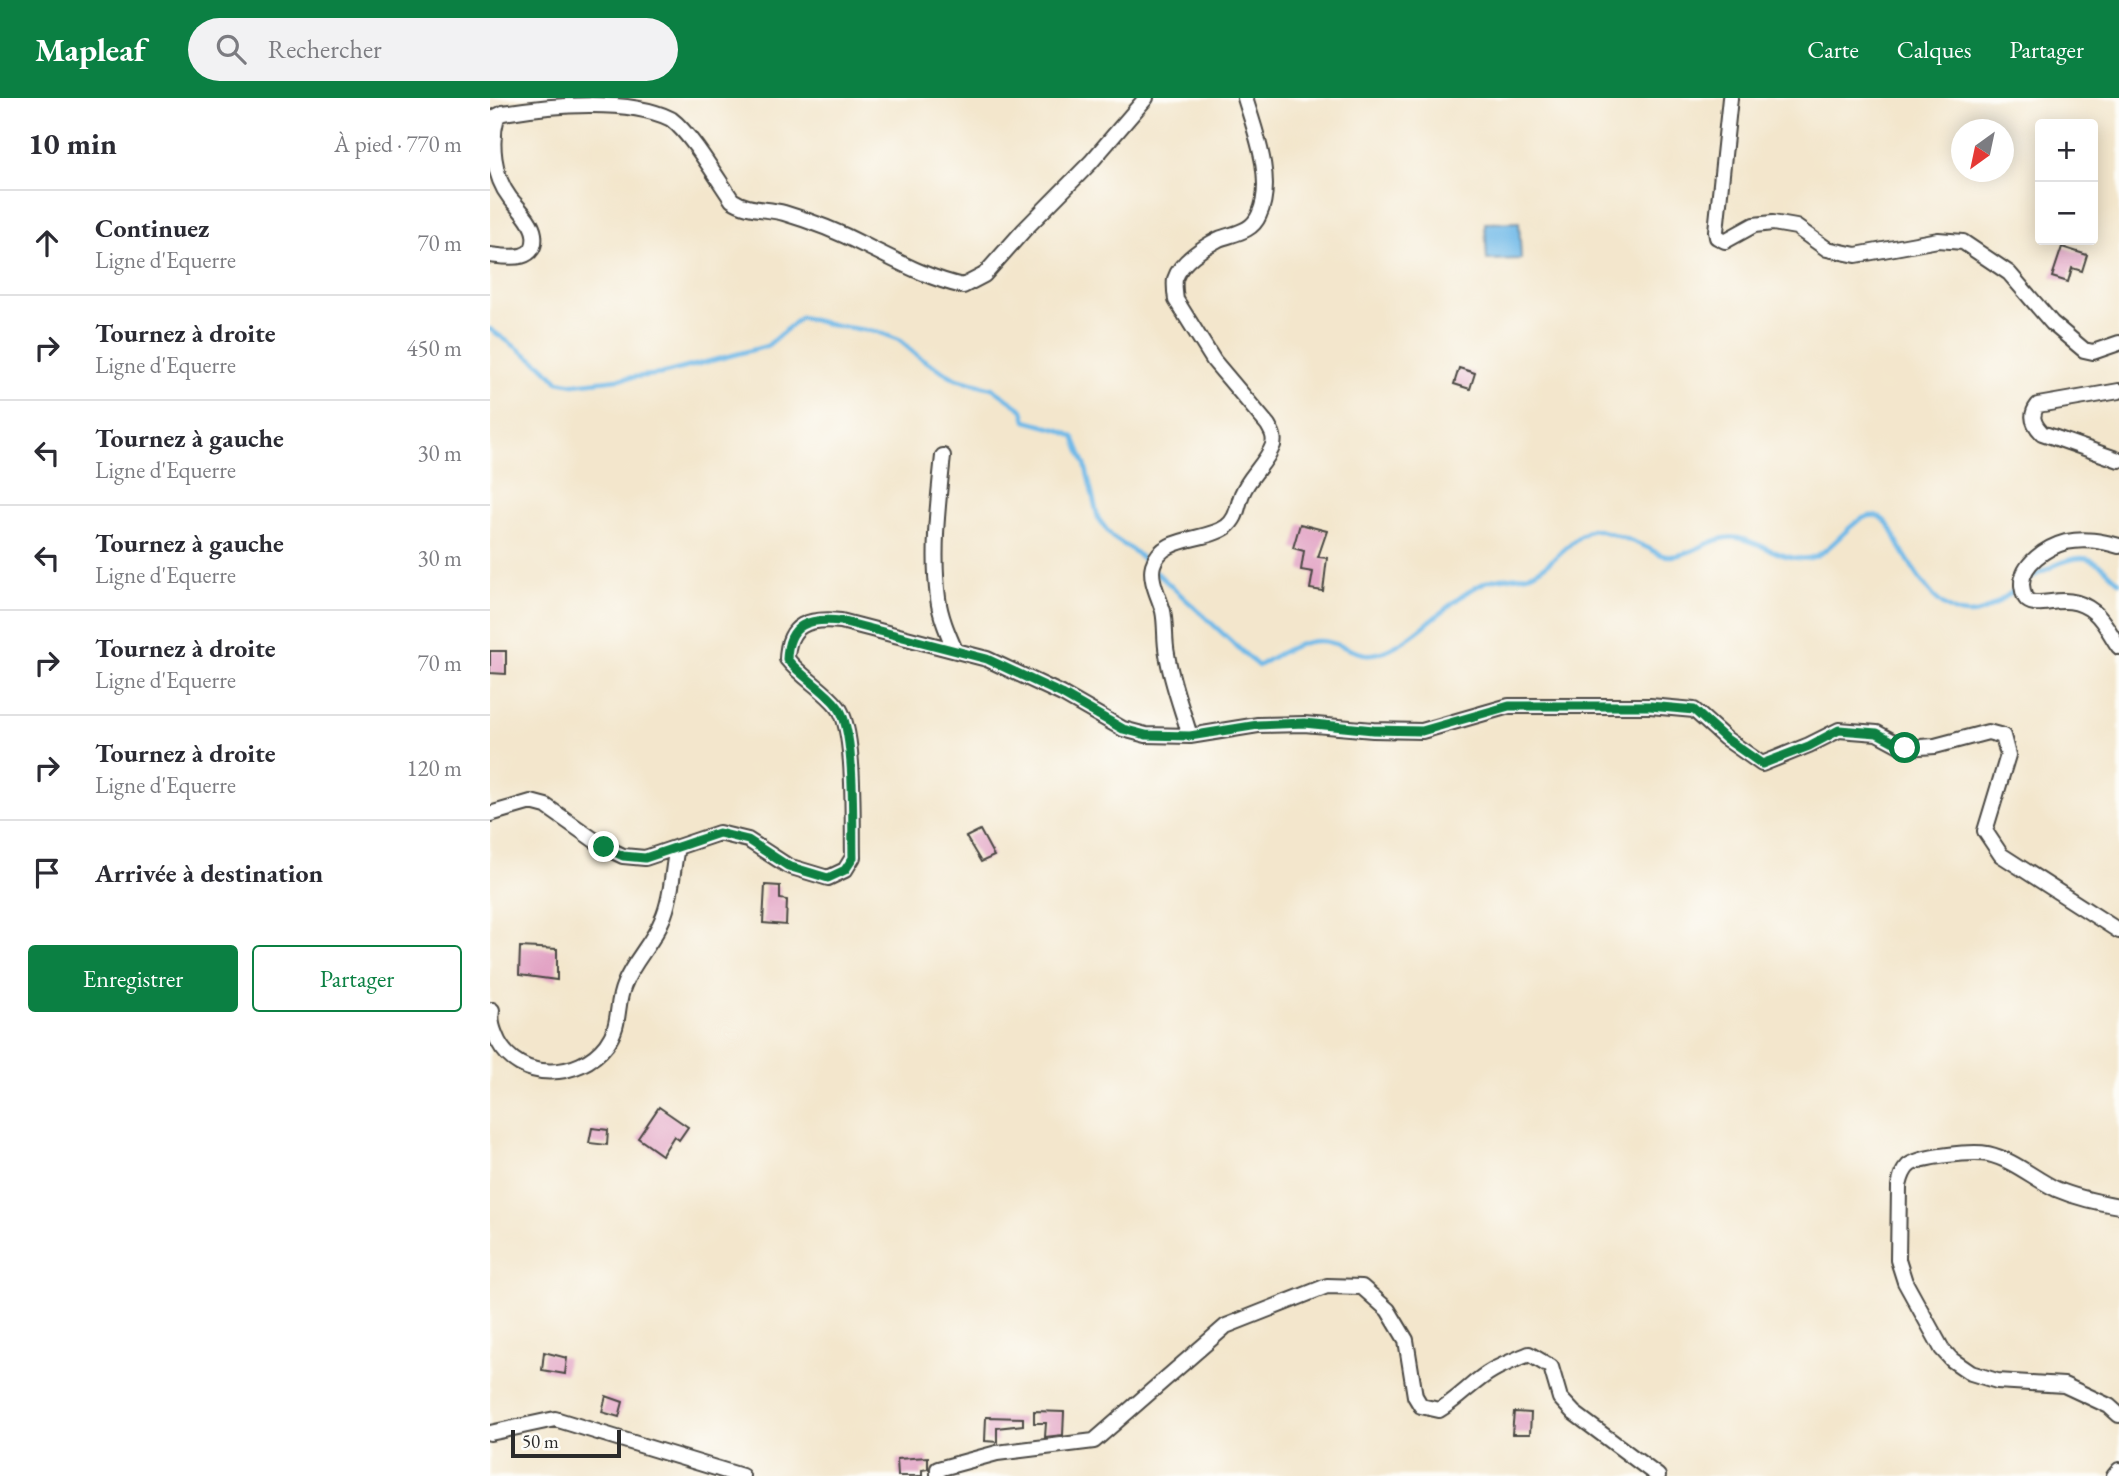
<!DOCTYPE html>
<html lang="fr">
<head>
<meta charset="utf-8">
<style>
  body { margin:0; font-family:"EB Garamond",serif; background:#f2f2f3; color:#2b2b33 }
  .controls { position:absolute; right:21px; top:21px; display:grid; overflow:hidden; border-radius:7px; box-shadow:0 4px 18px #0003 }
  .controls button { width:63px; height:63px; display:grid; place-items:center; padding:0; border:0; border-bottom:2px solid #e1e1e2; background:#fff; color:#2b2b33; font:35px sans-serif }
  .compass { position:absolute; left:1461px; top:21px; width:63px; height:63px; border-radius:50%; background:#fff; box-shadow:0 4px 18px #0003; rotate:213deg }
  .scale { position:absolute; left:21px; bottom:18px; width:110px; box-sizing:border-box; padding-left:7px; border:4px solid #2b2b2b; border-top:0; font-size:19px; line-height:24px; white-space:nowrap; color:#2b2b2b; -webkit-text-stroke:5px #fdfcf7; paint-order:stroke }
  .stop { position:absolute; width:21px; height:21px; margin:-16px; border:5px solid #0b8043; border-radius:50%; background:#fff }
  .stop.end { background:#0b8043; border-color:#fff; box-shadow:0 2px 7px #0008 }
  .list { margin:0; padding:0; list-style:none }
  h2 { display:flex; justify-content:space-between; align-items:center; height:91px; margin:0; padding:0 28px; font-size:30px }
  h2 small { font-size:23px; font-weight:400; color:#7c7c81 }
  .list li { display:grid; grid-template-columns:46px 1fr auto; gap:21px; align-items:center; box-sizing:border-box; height:105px; padding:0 28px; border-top:2px solid #e1e1e2 }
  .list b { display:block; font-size:26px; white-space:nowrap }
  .list p { margin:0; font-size:23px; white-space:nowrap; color:#7c7c81 }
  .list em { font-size:23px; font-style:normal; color:#7c7c81 }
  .actions { display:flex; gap:14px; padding:21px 28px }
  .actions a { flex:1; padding:16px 0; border:2px solid #0b8043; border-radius:7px; text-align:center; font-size:24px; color:#0b8043 }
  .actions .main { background:#0b8043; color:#fff }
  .icon { flex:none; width:38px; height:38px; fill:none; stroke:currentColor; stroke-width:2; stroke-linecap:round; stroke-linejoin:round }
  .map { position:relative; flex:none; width:1629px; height:1378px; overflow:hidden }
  header { display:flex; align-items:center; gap:42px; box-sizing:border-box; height:98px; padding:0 35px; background:#0b8043; color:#fff }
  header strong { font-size:33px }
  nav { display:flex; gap:38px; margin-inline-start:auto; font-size:24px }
  .search { width:490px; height:63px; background:#f2f2f3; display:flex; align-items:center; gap:18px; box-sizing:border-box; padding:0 24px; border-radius:38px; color:#7c7c81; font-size:26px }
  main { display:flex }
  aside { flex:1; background:#fff }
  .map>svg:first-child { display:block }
  .water { fill:#6fb9e8; stroke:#4d728a; stroke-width:2 }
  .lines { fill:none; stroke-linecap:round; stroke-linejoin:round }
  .stream { stroke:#6fb9e8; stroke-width:4.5 }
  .building { fill:#e2a3c4 }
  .minor-casing { stroke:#494743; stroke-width:18 }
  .minor { stroke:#fff; stroke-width:14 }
  .route { stroke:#0b8043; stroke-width:9 }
</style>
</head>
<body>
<header>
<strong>Mapleaf</strong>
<div class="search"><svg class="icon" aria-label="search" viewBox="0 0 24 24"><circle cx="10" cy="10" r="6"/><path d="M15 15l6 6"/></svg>Rechercher</div>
<nav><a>Carte</a><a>Calques</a><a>Partager</a></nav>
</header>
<main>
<aside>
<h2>10 min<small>À pied · 770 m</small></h2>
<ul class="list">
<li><svg class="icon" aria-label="ahead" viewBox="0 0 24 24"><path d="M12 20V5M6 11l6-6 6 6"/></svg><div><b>Continuez</b><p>Ligne d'Equerre</p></div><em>70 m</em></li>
<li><svg class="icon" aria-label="right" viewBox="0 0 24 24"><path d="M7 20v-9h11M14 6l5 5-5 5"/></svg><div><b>Tournez à droite</b><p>Ligne d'Equerre</p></div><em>450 m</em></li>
<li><svg class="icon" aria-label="left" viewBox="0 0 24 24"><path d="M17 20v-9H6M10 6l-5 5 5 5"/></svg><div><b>Tournez à gauche</b><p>Ligne d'Equerre</p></div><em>30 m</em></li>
<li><svg class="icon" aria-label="left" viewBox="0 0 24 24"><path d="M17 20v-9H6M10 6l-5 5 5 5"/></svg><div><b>Tournez à gauche</b><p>Ligne d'Equerre</p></div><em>30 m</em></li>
<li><svg class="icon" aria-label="right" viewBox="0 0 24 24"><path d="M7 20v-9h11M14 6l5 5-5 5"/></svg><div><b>Tournez à droite</b><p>Ligne d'Equerre</p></div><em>70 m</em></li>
<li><svg class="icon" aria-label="right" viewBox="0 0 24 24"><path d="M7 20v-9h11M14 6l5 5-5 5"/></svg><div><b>Tournez à droite</b><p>Ligne d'Equerre</p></div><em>120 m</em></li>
<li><svg class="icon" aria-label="arrive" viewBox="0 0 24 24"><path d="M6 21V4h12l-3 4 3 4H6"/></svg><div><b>Arrivée à destination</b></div></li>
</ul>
<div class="actions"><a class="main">Enregistrer</a><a>Partager</a></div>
</aside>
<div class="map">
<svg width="1629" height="1378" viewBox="0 0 1629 1378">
  <rect width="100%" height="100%" fill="#fdfcf7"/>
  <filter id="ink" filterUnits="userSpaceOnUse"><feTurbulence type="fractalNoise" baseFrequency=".0143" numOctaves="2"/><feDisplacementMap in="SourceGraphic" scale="14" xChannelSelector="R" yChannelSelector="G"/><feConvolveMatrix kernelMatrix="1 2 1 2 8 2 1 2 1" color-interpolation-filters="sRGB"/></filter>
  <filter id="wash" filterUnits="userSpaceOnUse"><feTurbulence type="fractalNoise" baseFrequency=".00686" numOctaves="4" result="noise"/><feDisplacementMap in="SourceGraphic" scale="28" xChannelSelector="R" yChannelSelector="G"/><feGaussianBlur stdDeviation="1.57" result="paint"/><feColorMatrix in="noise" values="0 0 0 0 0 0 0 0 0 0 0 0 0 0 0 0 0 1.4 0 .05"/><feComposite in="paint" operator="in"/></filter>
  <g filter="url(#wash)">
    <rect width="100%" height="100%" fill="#f3e6cc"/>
    <!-- water -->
    <path class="water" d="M1029,124L1031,161L997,162L995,125Z"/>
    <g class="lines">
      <!-- stream -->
      <path class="stream" d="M0,231L50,266L68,283L84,286L171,276L266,251L277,248L311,219L342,227L388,234L409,242L429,259L466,281L502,290L533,312L536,323L570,332L584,339L595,366L608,420L622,439L645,454L660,468
        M666,474L768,568C788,556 814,539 838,544C862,549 871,564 899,551C934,535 960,500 996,484C1014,476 1034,483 1052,470C1070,458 1082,440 1102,431C1121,434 1140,442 1158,450C1166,454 1172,459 1182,458C1205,457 1224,436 1248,440C1271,444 1294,464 1319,460C1344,456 1366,409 1389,419C1400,424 1405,439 1410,449C1426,475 1452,527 1490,514C1504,510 1518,496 1530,488
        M1537,483C1550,474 1577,459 1593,460C1606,460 1620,475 1629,484"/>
    </g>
    <g id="blocks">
      <!-- building -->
      <path class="building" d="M1572,149L1597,157L1592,173L1582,170L1578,184L1562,179Z
        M969,270L985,275L980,291L964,286Z
        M810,426L837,433L828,459L837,460L833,493L820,491L823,474L811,472L814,453L803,450Z
        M0,553H16V576L0,575Z
        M490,732L504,758L491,764L476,739Z
        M275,787L290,788V801L297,802L296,827L273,825Z
        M30,849L67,851V882L29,877Z
        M169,1009L198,1029L189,1042L184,1038L172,1057L148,1040Z
        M102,1030L118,1032L117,1047L99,1045Z
        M54,1254L77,1260L75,1276L52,1272Z
        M116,1298L133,1304L129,1319L112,1314Z
        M544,1313L574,1314L573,1337L555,1339L556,1325H544Z
        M1024,1314L1041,1315L1040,1336H1022Z
        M496,1319L533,1320V1327L507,1330V1344L495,1343Z
        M438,1359V1371L432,1372V1378H408L407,1361Z"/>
    </g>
  </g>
  <g filter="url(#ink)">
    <use href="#blocks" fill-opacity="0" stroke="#494743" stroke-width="2"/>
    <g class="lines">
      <defs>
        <path id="minor" d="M1240,0L1226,133L1227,139L1235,143L1264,127L1283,125L1306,129L1337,151L1366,157L1448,142L1473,144L1519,175L1562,225L1594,252L1603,254L1629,245
          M0,157C17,159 48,165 44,136C42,123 28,110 20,100C3,78 0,44 7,18L13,15C62,7 138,0 181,21C202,37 226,79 242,102C258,113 276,110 294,115C321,123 349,134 374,147C407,163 437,180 473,188L494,177L534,132L601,64L656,0
          M1629,293L1548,307C1540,317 1543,326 1552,335L1629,362
          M453,358C448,405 442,453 448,500C450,518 458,536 465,552
          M1629,448C1611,443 1595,440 1576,444C1557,449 1531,466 1532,487C1533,493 1533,498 1537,502C1551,513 1576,491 1604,514C1615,523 1621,538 1629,549
          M700,638C692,611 681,583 677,556C674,542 676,527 673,513C669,499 659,481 663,467C672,437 715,444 736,429C748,420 747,408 752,396C759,378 776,366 783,347C785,339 782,334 778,327L724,263L686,202C685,195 684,188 685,181C690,164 715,148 729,141C745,135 762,134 769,117C785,83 765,33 755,0
          M0,716L41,704L56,708L114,749L133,758L155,760L229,735L258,742L298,768L338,780L355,772L363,759C362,728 366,631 348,609C333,590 312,580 297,561C298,525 319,520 351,523L497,561L572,596L633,631L656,637L700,638L768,627L814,626L883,632L932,633L1019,608H1160L1204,612L1235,640L1272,666L1319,647L1349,632L1387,635L1415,650L1445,648L1498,634L1513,638L1518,657L1495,733L1511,757L1629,833
          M2,912C0,924 3,932 8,943C29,984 89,982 116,947C132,926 125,908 134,887C143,863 163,845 172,822C182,800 182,773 187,749
          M1629,1108C1607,1104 1587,1100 1566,1091C1543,1080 1524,1062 1498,1056C1483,1053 1429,1058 1418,1068C1412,1074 1411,1080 1409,1088L1408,1162L1415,1184L1452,1251L1462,1262L1481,1275L1507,1283L1574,1287L1619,1308L1629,1317
          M0,1335L65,1321L252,1378
          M448,1378V1371L507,1355L604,1343L736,1228L837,1188L872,1189L898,1212L916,1242L925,1298L931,1308L949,1312C969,1301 983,1283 1003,1272C1014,1266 1027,1261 1039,1256L1061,1269L1070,1300L1084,1315L1168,1378
          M1624,1378L1629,1372"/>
      </defs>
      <!-- minor casing -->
      <use href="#minor" class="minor-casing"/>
      <!-- minor -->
      <use href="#minor" class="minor"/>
    </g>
  </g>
  <g class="lines" filter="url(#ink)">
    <!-- route -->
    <path class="route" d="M114,749L133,758L155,760L229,735L258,742L298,768L338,780L355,772L363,760C362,728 366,632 348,609C334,590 312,580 297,561C298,525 319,520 351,523L497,561L572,596L633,631L656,637L700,638L768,627L814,625L883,632L932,633L1019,608H1160L1204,612L1235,640L1272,666L1319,648L1349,632L1387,635L1415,650"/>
  </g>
</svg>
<div class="controls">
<button>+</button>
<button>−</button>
</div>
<svg class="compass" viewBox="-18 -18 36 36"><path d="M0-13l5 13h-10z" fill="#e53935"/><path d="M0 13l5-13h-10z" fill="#7c7c81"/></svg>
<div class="scale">50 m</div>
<div class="stop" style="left:1415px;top:650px"></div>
<div class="stop end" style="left:114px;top:749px"></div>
</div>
</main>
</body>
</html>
